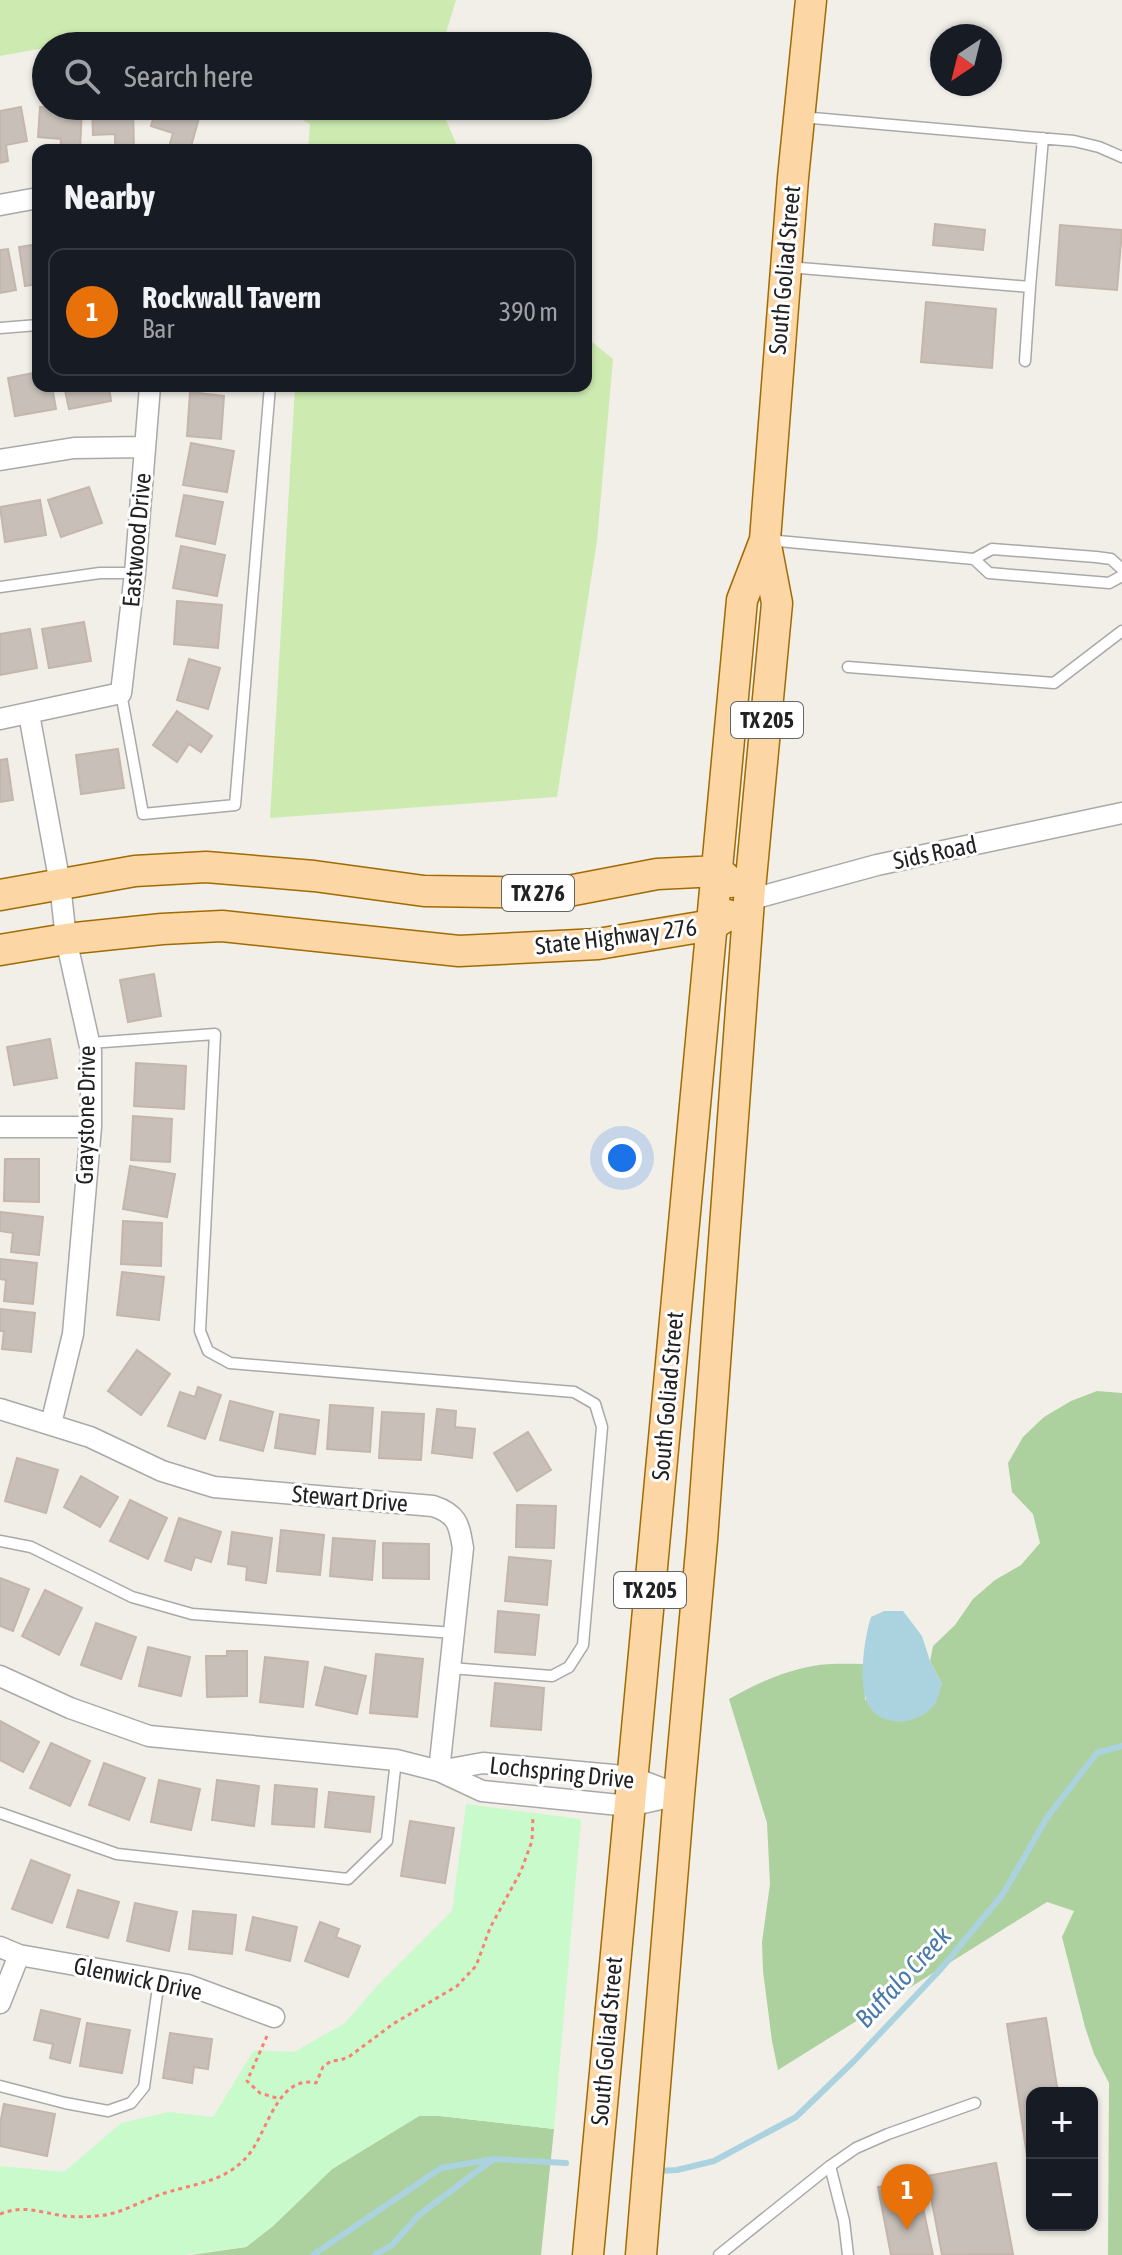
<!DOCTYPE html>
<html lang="en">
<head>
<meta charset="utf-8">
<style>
  body { margin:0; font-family:"Asap Condensed",sans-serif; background:#242831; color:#f1f3f6 }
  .controls { position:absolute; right:24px; bottom:24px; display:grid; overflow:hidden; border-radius:16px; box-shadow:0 2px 6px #0004 }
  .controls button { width:72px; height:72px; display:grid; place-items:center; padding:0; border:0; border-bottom:2px solid #363941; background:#171b24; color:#f1f3f6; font:40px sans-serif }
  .compass { position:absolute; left:930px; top:24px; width:72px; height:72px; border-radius:50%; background:#171b24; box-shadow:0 2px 6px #0004; rotate:215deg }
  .you { position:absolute; left:622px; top:1158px; width:28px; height:28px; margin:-20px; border:6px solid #fff; border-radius:50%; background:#1a73e8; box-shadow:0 0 0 12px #1a73e833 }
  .badge { display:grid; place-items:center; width:52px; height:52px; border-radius:50%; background:#2563eb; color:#fff; font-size:26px; font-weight:700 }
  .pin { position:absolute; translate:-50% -66px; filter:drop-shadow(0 2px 4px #0008) }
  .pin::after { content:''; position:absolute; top:42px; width:28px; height:24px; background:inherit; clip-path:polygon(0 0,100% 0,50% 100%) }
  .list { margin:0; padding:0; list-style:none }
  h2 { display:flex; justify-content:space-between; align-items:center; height:104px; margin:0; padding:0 32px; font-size:34px }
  h2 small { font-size:26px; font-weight:400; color:#9ea1a6 }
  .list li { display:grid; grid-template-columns:52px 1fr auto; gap:24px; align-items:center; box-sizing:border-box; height:128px; margin:0 16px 16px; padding:0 16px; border:2px solid #363941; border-radius:16px }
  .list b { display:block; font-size:30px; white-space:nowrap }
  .list p { margin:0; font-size:26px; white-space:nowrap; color:#9ea1a6 }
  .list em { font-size:26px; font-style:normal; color:#9ea1a6 }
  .icon { flex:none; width:44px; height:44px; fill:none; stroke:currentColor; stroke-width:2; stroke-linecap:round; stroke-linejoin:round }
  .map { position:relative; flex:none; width:1122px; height:2255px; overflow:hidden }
  .search { position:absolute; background:#171b24; box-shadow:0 2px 6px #0004; left:32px; top:32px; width:560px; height:88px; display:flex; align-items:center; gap:20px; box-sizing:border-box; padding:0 28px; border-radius:44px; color:#9ea1a6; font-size:30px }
  .panel { position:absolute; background:#171b24; box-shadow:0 2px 6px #0004; left:32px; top:144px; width:560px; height:248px; border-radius:16px }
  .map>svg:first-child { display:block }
  .grass { fill:#cdebb0 }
  .forest { fill:#add19e }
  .park { fill:#c8facc }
  .water { fill:#aad3df }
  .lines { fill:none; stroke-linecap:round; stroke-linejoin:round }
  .stream { stroke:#aad3df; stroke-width:6 }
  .building { fill:#c7bfb8; stroke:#c4b6ab; stroke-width:2 }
  .lane-casing { stroke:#a9a9a9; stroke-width:13 }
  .street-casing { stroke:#a9a9a9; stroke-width:23 }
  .primary-casing { stroke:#a06b00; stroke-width:33 }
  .path { stroke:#fa8072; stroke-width:3; stroke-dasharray:4 4; stroke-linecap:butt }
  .lane { stroke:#fff; stroke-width:10 }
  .street { stroke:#fff; stroke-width:20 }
  .primary { stroke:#fcd6a4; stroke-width:30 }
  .labels { text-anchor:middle; stroke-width:6; stroke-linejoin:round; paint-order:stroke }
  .shield { fill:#fff; stroke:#646464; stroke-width:2 }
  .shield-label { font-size:22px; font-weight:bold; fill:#222 }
  .street-label { font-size:24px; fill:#222; stroke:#fff }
  .water-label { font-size:26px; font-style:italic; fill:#4a7aab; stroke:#fff }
</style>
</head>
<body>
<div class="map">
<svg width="1122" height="2255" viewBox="0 0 1122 2255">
  <rect width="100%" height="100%" fill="#f2efe9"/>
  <!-- grass -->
  <path class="grass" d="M0,0H456L442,46H120L105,37L0,56Z
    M276,106H440L459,150H308L310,124Z
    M586,337L613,359L597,541L557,797L270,818L295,386H586Z"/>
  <!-- forest -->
  <path class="forest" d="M1097,1391L1122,1393V2255H1108L1109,2083L1094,2054L1085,2027L1062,1937L1074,1911L1047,1902L778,2070L772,2041L763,1971L762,1942L770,1884L767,1823L729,1699C755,1684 784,1671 813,1666C829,1663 847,1664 864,1664L865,1700L942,1684L930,1661L933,1646L955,1625L973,1599L995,1580L1021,1565L1040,1543L1033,1514L1012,1492L1008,1463L1023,1437L1044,1417L1071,1401Z
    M419,2116H440L554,2129L541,2255H191L246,2247L273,2226L332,2169Z"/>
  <!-- park -->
  <path class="park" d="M466,1804L581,1819L554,2129L440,2116H419L332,2169L273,2226L246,2247L184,2255H0V2166L64,2172L121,2123L168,2112L213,2117L254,2050L294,2052L345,2023L376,1987L452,1911Z"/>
  <!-- water -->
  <path class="water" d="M884,1611H903L922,1636L930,1661L942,1684C940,1689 939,1697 936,1702C923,1725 881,1730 868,1704C858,1685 864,1638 871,1617Z"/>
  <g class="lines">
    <!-- stream -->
    <path class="stream" d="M658,2171L677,2170L714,2161L796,2117L854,2061L940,1970L1003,1894L1048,1816L1097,1753L1122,1746
      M313,2255L441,2168L494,2159L566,2163
      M375,2255L392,2245L419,2215L492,2160"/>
  </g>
  <!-- building -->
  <path class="building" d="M92,106H133L134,150H115V134L93,135Z
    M157,106H183L201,111L190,150H168L173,133L151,126Z
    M21,107L27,141L6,145L8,161L0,163V111Z
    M40,107L82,109L80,150H60L61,139L38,137Z
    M935,224L985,230L983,250L933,245Z
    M1060,225L1122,230L1117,290L1056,285Z
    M38,244V284L25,286L19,247Z
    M8,249L16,290L0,293V250Z
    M926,302L996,309L992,368L921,362Z
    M38,372V386H52L56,409L15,416L8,378Z
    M64,386H109L111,401L69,409Z
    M190,392L224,396L221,439L187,436Z
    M191,443L234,451L227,492L183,485Z
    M89,487L102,523L61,537L48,500Z
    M184,495L223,502L215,544L176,536Z
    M40,500L46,535L5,542L0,507Z
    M181,546L225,555L217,596L173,588Z
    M177,601L222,605L218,648L174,644Z
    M84,622L91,661L49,668L42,629Z
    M30,629L37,668L0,675V634Z
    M189,659L220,668L208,709L177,700Z
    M177,711L212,736L201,752L189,744L177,762L153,745Z
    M118,749L124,788L81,794L76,755Z
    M7,759L13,800L0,802V760Z
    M154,974L161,1016L128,1022L120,980Z
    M50,1039L57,1078L14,1085L7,1047Z
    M136,1063L186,1066L184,1109L134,1106Z
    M133,1116L172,1119L170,1162L131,1160Z
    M5,1159H39V1202L4,1201Z
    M130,1166L175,1174L167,1217L123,1209Z
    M0,1212L43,1217L39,1255L11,1252L13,1233L0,1231Z
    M123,1221L162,1223L161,1266L121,1264Z
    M0,1259L37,1263L33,1304L4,1301L6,1280L0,1279Z
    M122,1272L164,1277L159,1320L117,1315Z
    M0,1309L35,1313L31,1352L2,1349L4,1331H0Z
    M137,1350L170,1374L141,1415L108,1391Z
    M198,1387L221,1395L205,1439L168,1426L180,1392L195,1397Z
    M230,1401L273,1412L263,1451L220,1440Z
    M330,1405L373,1408L370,1452L327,1449Z
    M437,1409L456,1411L455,1427L475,1429L472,1458L432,1453Z
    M382,1412L424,1414L421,1460L379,1458Z
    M280,1414L319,1420L315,1454L275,1448Z
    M528,1432L551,1470L517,1491L494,1453Z
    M17,1458L58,1470L46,1513L5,1501Z
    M81,1476L118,1497L100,1527L64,1507Z
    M130,1500L167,1518L148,1559L110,1541Z
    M517,1505L556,1506L554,1548L516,1547Z
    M179,1518L221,1532L211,1562L195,1557L191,1570L165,1561Z
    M281,1530L324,1535L320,1575L277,1571Z
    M232,1532L272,1538L266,1583L246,1580L247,1567L228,1564Z
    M333,1538L375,1541L372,1580L330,1576Z
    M383,1543L429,1544V1579L383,1578Z
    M509,1557L551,1561L547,1605L505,1601Z
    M0,1578L29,1589L13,1631L0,1626Z
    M45,1590L82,1608L59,1655L22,1636Z
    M498,1611L539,1615L535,1655L495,1652Z
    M96,1623L136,1637L121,1679L81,1665Z
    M148,1647L190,1657L181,1696L139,1686Z
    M227,1651H247V1696L207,1697L206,1656H227Z
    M376,1654L423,1659L417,1717L370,1713Z
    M265,1657L308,1662L303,1707L260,1702Z
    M325,1667L366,1676L357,1714L316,1705Z
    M495,1683L544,1688L541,1730L491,1726Z
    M0,1721L39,1742L23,1772L0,1760Z
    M51,1743L90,1761L70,1806L30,1788Z
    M104,1763L145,1778L129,1820L89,1805Z
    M159,1780L200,1789L191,1830L151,1822Z
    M217,1780L259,1786L254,1826L212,1820Z
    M275,1785L317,1789L314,1827L272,1824Z
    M329,1792L374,1797L370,1832L325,1827Z
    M410,1821L454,1828L445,1883L401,1876Z
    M31,1860L70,1875L52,1923L12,1909Z
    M78,1890L119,1902L108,1938L67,1927Z
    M135,1903L177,1912L169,1951L127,1941Z
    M193,1911L236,1915L232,1954L189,1949Z
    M253,1917L297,1927L290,1961L246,1950Z
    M320,1922L339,1929L336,1937L360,1946L348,1977L305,1961Z
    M41,2010L80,2019L70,2063L50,2058L53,2044L34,2040Z
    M1046,2018L1058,2093H1032V2161L1028,2162L1007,2024Z
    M87,2023L130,2030L122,2073L80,2066Z
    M170,2033L212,2039L208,2069L194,2067L192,2083L163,2078Z
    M4,2104L55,2114L47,2156L0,2146V2124Z
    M996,2163L1013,2254L942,2255L927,2176Z
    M917,2179L933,2255H891L878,2187Z"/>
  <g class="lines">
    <defs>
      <path id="lane" d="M801,117L1074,141L1099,147L1122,157
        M788,267L1030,287L1025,361
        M1030,287L1043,138
        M0,328L38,325
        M767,540L974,559L992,549L1096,557L1111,559L1122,569
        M974,559L989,573L1109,583L1122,576
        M0,587L100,573H135
        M848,667L1054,683L1122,631
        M121,693L143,814L235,805L270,386
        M90,1043L215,1034L200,1331L208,1351L230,1363L574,1392L595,1404L602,1427L583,1645L569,1667L552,1676L451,1668
        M0,1541L31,1547L132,1597L192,1614L454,1633
        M0,1813L117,1854L348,1879L387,1841L396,1760
        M0,2086L65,2103L108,2111L131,2103L144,2087L159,1980
        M830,2166L844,2221L848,2255
        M719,2255L830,2166L856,2148L888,2134L975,2103"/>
      <path id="street" d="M0,205L38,198
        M0,460L74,448L145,447
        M29,714L60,884L66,939L91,1051V1127L73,1334L51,1424
        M0,719L121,693L135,573L150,386
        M749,900L877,865L1122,813
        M0,1127H91
        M0,1409L90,1437L162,1471L214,1487L433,1506C458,1514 459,1525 463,1548L439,1771
        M0,1676L70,1708L149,1736L396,1760L439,1771L482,1791L629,1806L679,1795
        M439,1771L483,1763L613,1775L632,1777L679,1795
        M0,1947L19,1955L188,1985L274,2017
        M0,2003L19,1955"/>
      <path id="primary" d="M0,895L135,871L206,867L314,876L424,891L558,893L657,874L718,871L730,882
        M0,950L66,939L162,929L222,926L459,951L598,944L712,925L728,915
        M588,2255L742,600L765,540
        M641,2255L679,1795L702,1540L749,900L777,603L765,540L793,178L811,0"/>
    </defs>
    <!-- lane casing -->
    <use href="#lane" class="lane-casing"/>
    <!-- street casing -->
    <use href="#street" class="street-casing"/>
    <!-- primary casing -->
    <use href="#primary" class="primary-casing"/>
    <!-- path -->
    <path class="path" d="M267,2036L247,2081L260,2093L280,2099
      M0,2214C26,2204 40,2213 65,2216C75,2217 86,2217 96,2216C120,2215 142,2200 165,2193C184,2187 204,2184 223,2175C235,2169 247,2159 254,2147C269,2123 281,2075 316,2083L323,2067L331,2061L341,2060L350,2056L393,2024L457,1986L476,1966L490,1928L521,1871L532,1841L533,1816"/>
    <!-- lane -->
    <use href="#lane" class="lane"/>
    <!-- street -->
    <use href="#street" class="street"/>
    <!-- primary -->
    <use href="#primary" class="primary"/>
  </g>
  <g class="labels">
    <!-- shield labels -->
    <g class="shield">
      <rect x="731" y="702" width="72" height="36" rx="6"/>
      <rect x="502" y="875" width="72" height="36" rx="6"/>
      <rect x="614" y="1572" width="72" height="36" rx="6"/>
    </g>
    <g class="shield-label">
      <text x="767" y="728">TX 205</text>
      <text x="538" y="901">TX 276</text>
      <text x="650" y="1598">TX 205</text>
    </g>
    <!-- street labels -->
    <g class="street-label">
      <text transform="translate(785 270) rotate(-85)" y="8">South Goliad Street</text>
      <text transform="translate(137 540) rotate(-85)" y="8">Eastwood Drive</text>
      <text transform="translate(935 853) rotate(-12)" y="8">Sids Road</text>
      <text transform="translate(616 937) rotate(-7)" y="8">State Highway 276</text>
      <text transform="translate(86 1115) rotate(-89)" y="8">Graystone Drive</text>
      <text transform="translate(668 1396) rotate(-85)" y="8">South Goliad Street</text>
      <text transform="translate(350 1499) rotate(5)" y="8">Stewart Drive</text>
      <text transform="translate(562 1773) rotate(6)" y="8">Lochspring Drive</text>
      <text transform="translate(138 1979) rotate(12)" y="8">Glenwick Drive</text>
      <text transform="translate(607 2041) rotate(-85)" y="8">South Goliad Street</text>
    </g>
    <!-- water labels -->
    <g class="water-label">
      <text transform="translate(903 1977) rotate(-47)" y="9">Buffalo Creek</text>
    </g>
  </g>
</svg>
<div class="controls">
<button>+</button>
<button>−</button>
</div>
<svg class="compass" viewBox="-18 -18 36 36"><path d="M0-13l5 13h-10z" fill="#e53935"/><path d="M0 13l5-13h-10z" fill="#9ea1a6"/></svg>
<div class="you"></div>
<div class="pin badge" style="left:907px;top:2230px;background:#e8710a">1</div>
<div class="search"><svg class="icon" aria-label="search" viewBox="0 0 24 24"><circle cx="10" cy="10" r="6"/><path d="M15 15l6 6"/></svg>Search here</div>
<section class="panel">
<h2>Nearby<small></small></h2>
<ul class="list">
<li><span class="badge" style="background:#e8710a">1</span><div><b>Rockwall Tavern</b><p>Bar</p></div><em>390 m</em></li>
</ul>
</section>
</div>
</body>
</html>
